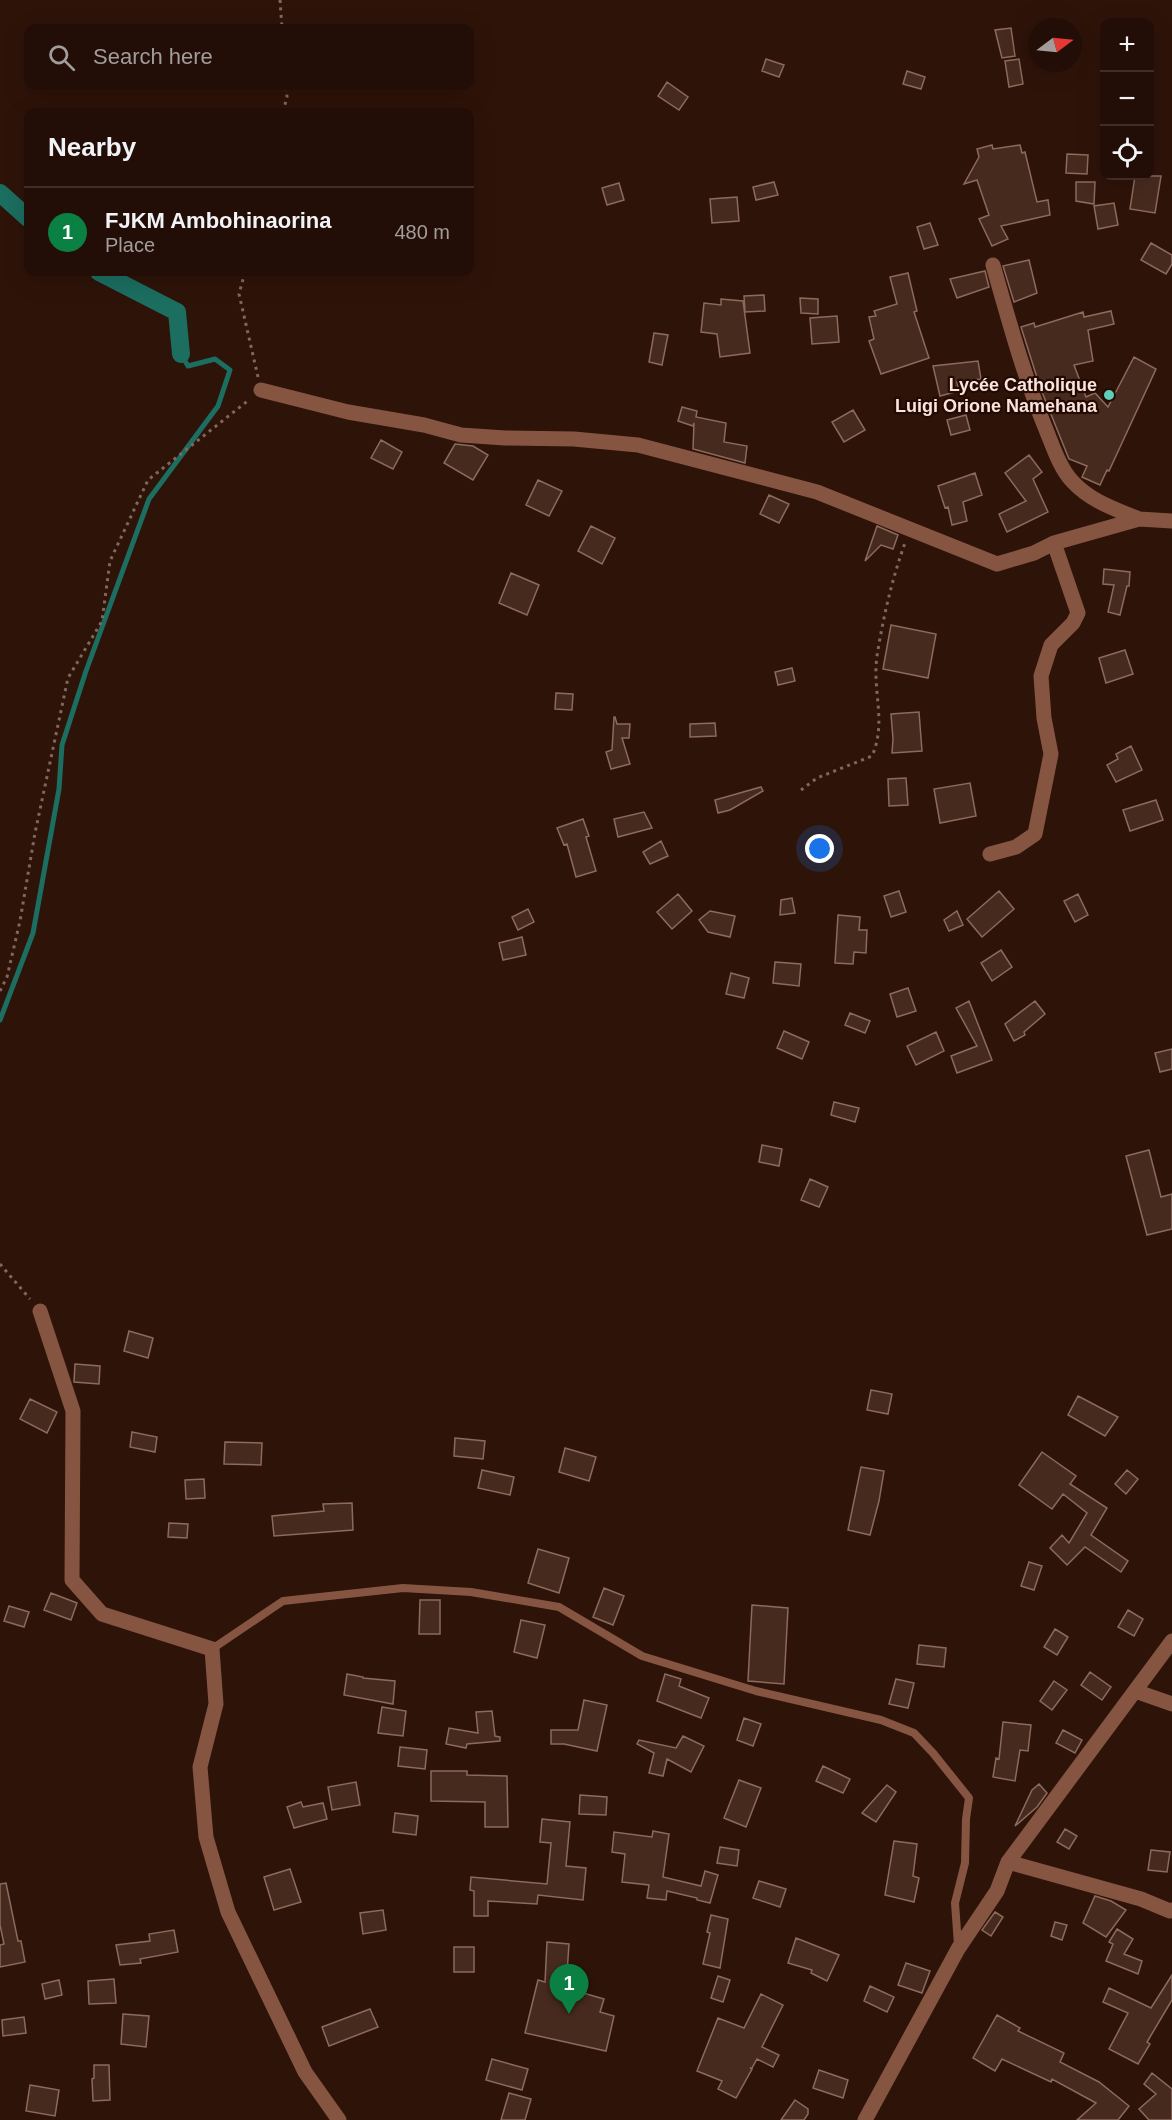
<!DOCTYPE html>
<html lang="en">
<head>
<meta charset="utf-8">
<style>
  body { margin:0; font-family:Arial,sans-serif; background:#2a1711; color:#f1f3f6 }
  .controls { position:absolute; right:18px; top:18px; display:grid; overflow:hidden; border-radius:12px; box-shadow:0 6px 24px #0002 }
  .controls button { width:54px; height:54px; display:grid; place-items:center; padding:0; border:0; border-bottom:2px solid #3f2e28; background:#220e07; color:#f1f3f6; font:30px sans-serif }
  .compass { position:absolute; left:1028px; top:18px; width:54px; height:54px; border-radius:50%; background:#220e07; box-shadow:0 6px 24px #0002; rotate:74deg }
  .you { position:absolute; left:820px; top:849px; width:21px; height:21px; margin:-15px; border:4px solid #fff; border-radius:50%; background:#1a73e8; box-shadow:0 0 0 9px #1a73e833 }
  .badge { display:grid; place-items:center; width:39px; height:39px; border-radius:50%; background:#0b8043; color:#fff; font-size:20px; font-weight:700 }
  .pin { position:absolute; translate:-50% -50px; filter:drop-shadow(0 2px 3px #0008) }
  .pin::after { content:''; position:absolute; top:32px; width:21px; height:18px; background:inherit; clip-path:polygon(0 0,100% 0,50% 100%) }
  .list { margin:0; padding:0; list-style:none }
  h2 { display:flex; justify-content:space-between; align-items:center; height:78px; margin:0; padding:0 24px; font-size:26px }
  h2 small { font-size:20px; font-weight:400; color:#a29c9b }
  .list li { display:grid; grid-template-columns:39px 1fr auto; gap:18px; align-items:center; box-sizing:border-box; height:90px; padding:0 24px; border-top:2px solid #3f2e28 }
  .list b { display:block; font-size:22px; white-space:nowrap }
  .list p { margin:0; font-size:20px; white-space:nowrap; color:#a29c9b }
  .list em { font-size:20px; font-style:normal; color:#a29c9b }
  .icon { flex:none; width:33px; height:33px; fill:none; stroke:currentColor; stroke-width:2; stroke-linecap:round; stroke-linejoin:round }
  .map { position:relative; flex:none; width:1172px; height:2120px; overflow:hidden }
  .search { position:absolute; background:#220e07; box-shadow:0 6px 24px #0002; left:24px; top:24px; width:450px; height:66px; display:flex; align-items:center; gap:15px; box-sizing:border-box; padding:0 21px; border-radius:12px; color:#a29c9b; font-size:22px }
  .panel { position:absolute; background:#220e07; box-shadow:0 6px 24px #0002; left:24px; top:108px; width:450px; height:168px; border-radius:12px }
  .map>svg:first-child { display:block }
  .lines { fill:none; stroke-linecap:round; stroke-linejoin:round }
  .stream { stroke:#1b6e60; stroke-width:5 }
  .canal { stroke:#1b6e60; stroke-width:18 }
  .building { fill:#472a1e; stroke:#8c6a5d; stroke-width:1.5 }
  .path { stroke:#80685f; stroke-width:3; stroke-dasharray:3 4.5; stroke-linecap:butt }
  .lane { stroke:#865541; stroke-width:8 }
  .street { stroke:#865541; stroke-width:15 }
  .poi-dot { fill:#5eceb8; stroke:#240a02; stroke-width:2 }
  .labels { text-anchor:middle; stroke-width:4.5; stroke-linejoin:round; paint-order:stroke }
  .poi-label { font-size:18px; font-weight:bold; fill:#f9e5de; stroke:#240a02; text-anchor:end }
</style>
</head>
<body>
<div class="map">
<svg width="1172" height="2120" viewBox="0 0 1172 2120">
  <rect width="100%" height="100%" fill="#2e1309"/>
  <g class="lines">
    <!-- stream -->
    <path class="stream" d="M0,1020L33,933L59,789L62,745L86,671L149,499L218,406L230,370L215,359L188,366L181,354"/>
    <!-- canal -->
    <path class="canal" d="M0,193L28,218
      M99,272L177,312L181,354"/>
  </g>
  <!-- building -->
  <path class="building" d="M1011,28L1015,56L1002,58L995,30Z
    M766,59L784,65L779,77L762,71Z
    M1019,59L1023,84L1009,87L1005,61Z
    M907,71L925,77L921,89L903,84Z
    M667,82L688,97L679,110L658,96Z
    M992,145L993,149L1020,145L1022,153L1025,152L1037,202L1048,200L1050,215L1001,226L1008,239L992,246L979,219L989,215L977,180L964,184L979,157L977,149Z
    M1067,154L1088,155L1087,174L1066,173Z
    M1135,176H1161L1155,213L1130,209Z
    M774,182L778,195L756,200L753,187Z
    M1076,182H1095L1094,204L1076,201Z
    M619,183L624,200L607,205L602,188Z
    M737,197L739,221L712,223L710,199Z
    M1114,203L1118,225L1098,229L1094,206Z
    M930,223L938,245L924,249L917,227Z
    M1151,243L1172,255V264L1166,274L1141,260Z
    M1029,260L1037,293L1014,302L1003,266Z
    M985,271L989,287L957,298L950,279Z
    M908,273L917,311L914,312L929,358L881,374L869,341L874,339L869,317L876,316L874,311L897,304L890,277Z
    M764,295L765,311L745,312L744,296Z
    M800,298L818,299V314L801,313Z
    M721,299L743,301L750,353L720,357L717,334L701,332L704,303L721,305Z
    M1111,311L1114,324L1088,330L1093,361L1074,365L1086,397L1095,393L1108,407L1134,357L1156,369L1109,471L1107,470L1100,485L1082,477L1087,466L1069,459L1040,387L1021,327L1034,323L1035,327L1083,312L1084,317Z
    M837,316L839,342L812,344L810,318Z
    M654,333L668,335L662,365L649,362Z
    M978,361L981,379L957,382L959,391L940,396L933,366Z
    M682,407L697,411L696,417L726,423L724,442L747,446L745,463L693,449L694,423L693,426L678,421Z
    M853,410L865,430L844,442L832,422Z
    M966,415L970,430L951,435L947,420Z
    M381,440L402,452L393,469L371,458Z
    M455,444L473,446L488,455L473,480L444,463Z
    M1029,455L1042,472L1033,479L1048,512L1007,532L999,514L1026,501L1005,473Z
    M975,473L982,495L963,502L967,521L952,525L948,507L945,508L938,486Z
    M538,480L562,491L549,516L526,505Z
    M769,495L789,504L779,523L760,514Z
    M591,526L615,538L602,564L578,551Z
    M877,526L898,535L893,549L881,545L865,561Z
    M1104,569L1130,572L1129,586H1127L1120,615L1108,612L1114,585L1103,584Z
    M511,573L539,585L527,615L499,603Z
    M891,625L936,634L928,678L883,669Z
    M1125,650L1133,674L1106,683L1099,658Z
    M792,668L795,681L778,685L775,672Z
    M556,693L573,694L572,710L555,709Z
    M919,712L922,751L892,753L893,739L891,714Z
    M614,717H615L617,724H630L629,738H622L630,764L611,769L606,752L612,750Z
    M715,723L716,736L690,737V724Z
    M1131,746L1142,770L1116,782L1107,765L1118,759L1116,754Z
    M906,778L908,805L889,806L888,779Z
    M970,783L976,816L940,823L934,789Z
    M761,787L763,791L730,810L718,813L715,800Z
    M1156,800L1163,820L1130,831L1123,810Z
    M644,812L652,828L618,837L614,819Z
    M583,819L589,836L586,837L596,871L576,877L567,844L564,845L557,828Z
    M661,841L668,856L650,864L643,852Z
    M899,891L906,912L891,917L884,896Z
    M999,891L1014,909L982,937L967,919Z
    M678,894L692,911L672,929L657,912Z
    M1078,894L1088,915L1075,922L1064,901Z
    M792,898L795,913L780,915L781,900Z
    M528,909L534,922L518,930L512,917Z
    M710,911L735,916L730,937L708,932L699,920Z
    M957,911L963,925L949,931L944,920Z
    M838,915L860,917L859,930H867L866,953L854,952L853,964L835,963Z
    M522,937L526,955L503,960L499,943Z
    M1001,950L1012,967L992,981L981,963Z
    M775,962L801,964L799,986L773,983Z
    M731,973L749,978L744,998L726,994Z
    M908,988L916,1011L897,1017L890,994Z
    M969,1001L992,1060L957,1073L951,1056L977,1046L956,1008Z
    M1035,1001L1045,1014L1024,1032L1025,1035L1014,1041L1005,1024Z
    M850,1013L870,1021L865,1033L845,1025Z
    M784,1031L809,1042L802,1059L777,1048Z
    M936,1032L944,1051L916,1065L907,1046Z
    M1172,1049V1069L1160,1072L1155,1053Z
    M834,1102L859,1108L855,1122L831,1115Z
    M762,1145L782,1149L779,1166L759,1162Z
    M1149,1150L1161,1197L1172,1194V1229L1147,1235L1126,1156Z
    M810,1179L828,1187L819,1207L801,1200Z
    M129,1331L153,1338L148,1358L124,1351Z
    M75,1364L100,1366L99,1384L74,1382Z
    M871,1390L892,1394L888,1414L867,1410Z
    M1078,1396L1118,1417L1105,1436L1068,1415Z
    M30,1399L57,1412L47,1433L20,1419Z
    M132,1432L157,1437L155,1452L130,1447Z
    M455,1438L485,1441L483,1459L454,1456Z
    M225,1442L262,1443L261,1465L224,1464Z
    M565,1448L596,1457L589,1481L559,1472Z
    M1042,1452L1076,1476L1070,1484L1107,1508L1091,1535L1128,1561L1121,1572L1085,1547L1067,1565L1050,1548L1062,1535L1069,1543L1087,1513L1063,1494L1052,1509L1019,1485Z
    M861,1467L884,1471L879,1501L870,1535L848,1530Z
    M482,1470L514,1477L510,1495L478,1488Z
    M1127,1470L1138,1479L1126,1494L1115,1484Z
    M204,1479L205,1498L186,1499L185,1480Z
    M352,1503L353,1530L274,1536L272,1516L324,1511L323,1504Z
    M169,1523L188,1524L187,1538L168,1537Z
    M538,1549L569,1558L559,1593L528,1583Z
    M1029,1562L1042,1566L1034,1590L1021,1586Z
    M604,1588L624,1596L613,1625L593,1617Z
    M51,1593L77,1603L71,1620L44,1610Z
    M420,1600H440V1634H419Z
    M752,1605L788,1608L784,1684L748,1681Z
    M9,1606L29,1612L24,1627L4,1621Z
    M1128,1610L1143,1619L1134,1636L1118,1627Z
    M521,1620L545,1625L537,1658L514,1652Z
    M1055,1629L1068,1637L1057,1655L1044,1647Z
    M919,1645L946,1648L944,1667L917,1664Z
    M1090,1672L1111,1687L1102,1700L1081,1685Z
    M347,1674L363,1677V1678L395,1681L393,1704L344,1695Z
    M665,1674L681,1679L679,1686L709,1698L701,1718L657,1701Z
    M896,1679L914,1683L908,1708L889,1704Z
    M1054,1681L1067,1690L1052,1710L1040,1701Z
    M584,1700L607,1705L597,1751L564,1744H551V1730H578Z
    M382,1707L406,1711L403,1736L378,1733Z
    M492,1711L495,1736L500,1737V1741L467,1744L466,1748L446,1744L449,1728L478,1733L476,1712Z
    M744,1718L761,1724L753,1746L737,1740Z
    M1003,1722L1031,1725L1028,1751L1020,1750L1015,1781L993,1777L996,1758L999,1759Z
    M1063,1730L1082,1740L1075,1753L1056,1743Z
    M683,1736L704,1746L691,1772L667,1759L663,1776L649,1773L654,1753L637,1744L639,1740L676,1748Z
    M400,1747L427,1750L425,1769L398,1766Z
    M823,1766L850,1779L843,1793L816,1781Z
    M431,1771H467V1775L507,1776L508,1827H485V1802L431,1801Z
    M739,1780L761,1788L746,1827L724,1818Z
    M356,1782L360,1805L332,1810L328,1787Z
    M1039,1784L1047,1793L1037,1807L1015,1826L1032,1790Z
    M887,1785L896,1792L876,1822L862,1813Z
    M580,1795L607,1797L606,1815L579,1814Z
    M301,1802L303,1807L323,1803L327,1819L294,1828L287,1807Z
    M395,1813L418,1816L416,1835L393,1832Z
    M542,1819L570,1822L566,1866L586,1868L583,1900L538,1895L537,1904L488,1901V1916H474V1891L470,1890L471,1877L547,1884L551,1843L540,1842Z
    M1065,1829L1077,1836L1069,1849L1057,1842Z
    M653,1831L669,1834L663,1877L701,1886L705,1871L718,1875L710,1903L697,1900V1898L667,1891L666,1900L647,1898L649,1885L622,1882L625,1854L612,1852L614,1832L652,1837Z
    M894,1841L917,1844L913,1876L919,1878L914,1902L885,1895Z
    M720,1847L739,1850L737,1866L717,1863Z
    M1151,1850L1170,1852L1167,1872L1148,1870Z
    M290,1869L301,1902L274,1910L264,1877Z
    M759,1881L786,1889L780,1907L753,1898Z
    M6,1883L18,1941H21L25,1962L0,1967V1945L4,1944L0,1925V1884Z
    M1095,1896L1111,1901L1126,1910L1106,1937L1083,1923Z
    M383,1910L386,1930L363,1934L360,1913Z
    M995,1912L1003,1917L991,1936L982,1930Z
    M711,1915L728,1919L720,1968L703,1964L710,1933L707,1932Z
    M1055,1922L1067,1925L1062,1940L1051,1936Z
    M1117,1929L1133,1939L1124,1954L1142,1961L1138,1974L1106,1961L1113,1944L1109,1942Z
    M174,1930L178,1952L140,1959L141,1963L120,1965L116,1945L150,1941L149,1934Z
    M796,1938L839,1955L827,1981L811,1973L812,1970L788,1963Z
    M547,1942L569,1944L566,1988L604,1999L600,2012L614,2016L606,2051L525,2033L538,1980L545,1982Z
    M454,1947H474V1972H454Z
    M906,1963L930,1971L922,1993L898,1985Z
    M1172,1975V2000L1147,2042L1150,2044L1138,2064L1109,2049L1128,2013L1103,2002L1109,1988L1151,2008Z
    M718,1976L730,1980L723,2002L711,1998Z
    M114,1979L116,2003L89,2004L88,1981Z
    M59,1980L62,1995L45,1999L42,1984Z
    M870,1986L894,1997L887,2012L864,2001Z
    M761,1994L783,2005L762,2047L779,2055L773,2067L757,2059L752,2068H750L752,2069L736,2098L718,2089L722,2081L697,2071L718,2018L744,2028Z
    M370,2009L378,2027L329,2046L322,2027Z
    M123,2014L149,2016L146,2047L121,2044Z
    M997,2015L1020,2028L1018,2031L1064,2053L1060,2062L1099,2082L1129,2106L1118,2120H1077L1096,2103L1052,2079L1051,2082L1002,2059L995,2071L973,2058Z
    M24,2017L26,2033L3,2036L2,2020Z
    M492,2059L528,2069L522,2090L486,2080Z
    M94,2065H109L110,2100L93,2101L92,2079L94,2078Z
    M819,2070L848,2080L843,2098L813,2088Z
    M1152,2073L1172,2089V2120H1149L1139,2109L1156,2094L1144,2084Z
    M30,2085L59,2090L55,2116L26,2111Z
    M509,2093L531,2099L525,2120H501Z
    M795,2100L808,2109V2114L804,2120H781Z"/>
  <g class="lines">
    <!-- path -->
    <path class="path" d="M280,0L282,28
      M283,112L287,97L286,86
      M245,272L239,294L258,377
      M801,790L817,778L872,756C887,722 872,692 877,656C883,618 892,579 905,543
      M0,991L7,977L20,921L35,833L68,678L102,621L110,561L148,480L250,399
      M0,1264L30,1299"/>
    <!-- lane -->
    <path class="lane" d="M212,1649L283,1601L403,1588L471,1592L559,1607L642,1656L756,1691L881,1720L914,1733L933,1753L969,1798L966,1819L965,1863L955,1903L958,1945"/>
    <!-- street -->
    <path class="street" d="M993,265C1009,321 1024,377 1047,432C1053,447 1060,468 1072,481C1090,501 1115,509 1139,519
      M261,390L348,412L424,425L461,435L505,438L574,439L638,445L817,492L997,564L1034,553L1054,543L1139,519L1172,521
      M990,854L1016,847L1035,834L1051,754L1044,718L1041,676L1051,645L1073,623L1078,613L1054,543
      M40,1311L73,1411L72,1580L102,1614L212,1649L216,1704L200,1767L206,1837L228,1912L305,2072L339,2120
      M1135,1691L1172,1704
      M1008,1862L1141,1899L1170,1911L1172,1910
      M865,2120L958,1949L997,1891L1008,1862L1172,1641"/>
  </g>
  <!-- markers -->
  <circle class="poi-dot" cx="1109" cy="395" r="6"/>
  <g class="labels">
    <!-- poi labels -->
    <g class="poi-label">
      <text x="1097" y="391">Lycée Catholique<tspan x="1097" dy="21">Luigi Orione Namehana</tspan></text>
    </g>
  </g>
</svg>
<div class="controls">
<button>+</button>
<button>−</button>
<button><svg class="icon" aria-label="locate" viewBox="0 0 24 24"><circle cx="12" cy="12" r="6"/><path d="M12 2v4M12 18v4M2 12h4M18 12h4"/></svg></button>
</div>
<svg class="compass" viewBox="-18 -18 36 36"><path d="M0-13l5 13h-10z" fill="#e53935"/><path d="M0 13l5-13h-10z" fill="#a29c9b"/></svg>
<div class="you"></div>
<div class="pin badge" style="left:569px;top:2014px">1</div>
<div class="search"><svg class="icon" aria-label="search" viewBox="0 0 24 24"><circle cx="10" cy="10" r="6"/><path d="M15 15l6 6"/></svg>Search here</div>
<section class="panel">
<h2>Nearby<small></small></h2>
<ul class="list">
<li><span class="badge">1</span><div><b>FJKM Ambohinaorina</b><p>Place</p></div><em>480 m</em></li>
</ul>
</section>
</div>
</body>
</html>
